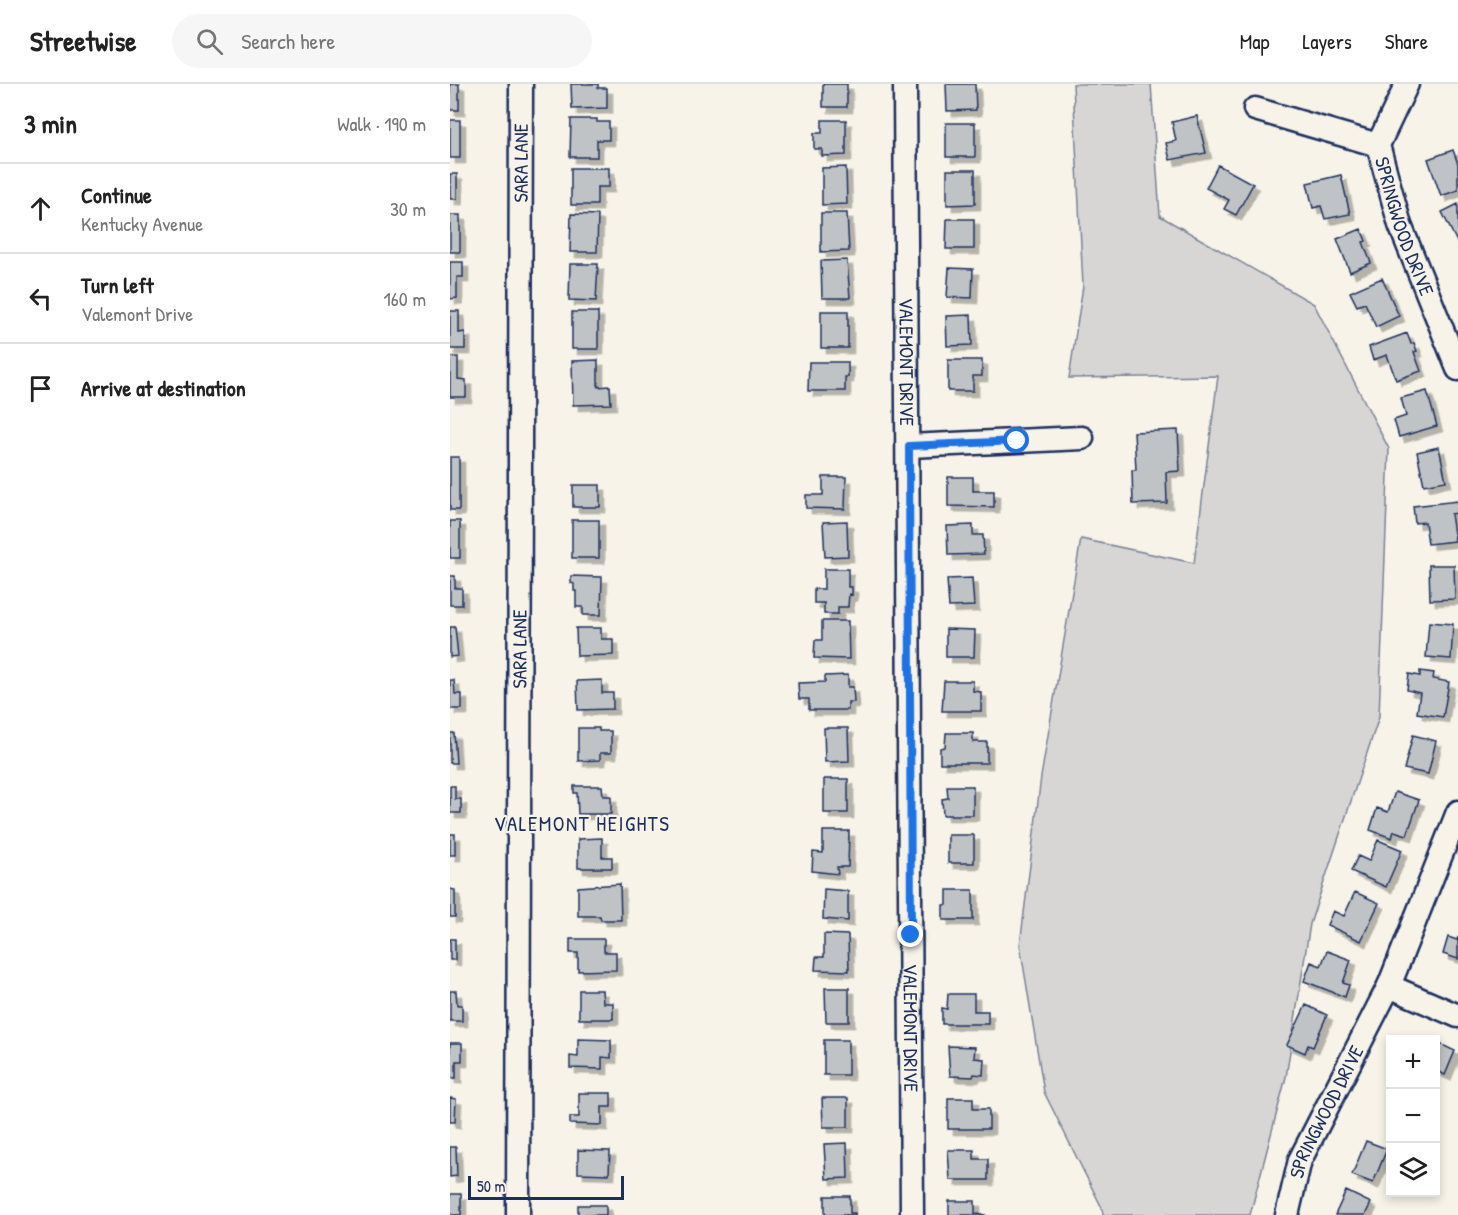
<!DOCTYPE html>
<html lang="en">
<head>
<meta charset="utf-8">
<style>
  body { margin:0; font-family:"Patrick Hand",sans-serif; background:#f6f6f6; color:#222 }
  .controls { position:absolute; right:18px; bottom:18px; display:grid; overflow:hidden; border-radius:0px; box-shadow:0 3px 9px #0003 }
  .controls button { width:54px; height:54px; display:grid; place-items:center; padding:0; border:0; border-bottom:2px solid #e0e0e0; background:#fff; color:#222; font:30px sans-serif }
  .scale { position:absolute; left:18px; bottom:15px; width:156px; box-sizing:border-box; padding-left:6px; border:3px solid #1b2f5e; border-top:0; font-size:16px; line-height:21px; white-space:nowrap; color:#1b2f5e; -webkit-text-stroke:4px #f7f3e8; paint-order:stroke }
  .stop { position:absolute; width:18px; height:18px; margin:-14px; border:4px solid #1a73e8; border-radius:50%; background:#fff }
  .stop.end { background:#1a73e8; border-color:#fff; box-shadow:0 2px 6px #0008 }
  .list { margin:0; padding:0; list-style:none }
  h2 { display:flex; justify-content:space-between; align-items:center; height:78px; margin:0; padding:0 24px; font-size:26px }
  h2 small { font-size:20px; font-weight:400; color:#767676 }
  .list li { display:grid; grid-template-columns:39px 1fr auto; gap:18px; align-items:center; box-sizing:border-box; height:90px; padding:0 24px; border-top:2px solid #e0e0e0 }
  .list b { display:block; font-size:22px; white-space:nowrap }
  .list p { margin:0; font-size:20px; white-space:nowrap; color:#767676 }
  .list em { font-size:20px; font-style:normal; color:#767676 }
  .icon { flex:none; width:33px; height:33px; fill:none; stroke:currentColor; stroke-width:2; stroke-linecap:round; stroke-linejoin:round }
  .map { position:relative; flex:none; width:1008px; height:1131px; overflow:hidden }
  header { display:flex; align-items:center; gap:36px; box-sizing:border-box; height:84px; padding:0 30px; background:#fff; border-bottom:2px solid #e0e0e0 }
  header strong { font-size:28px }
  nav { display:flex; gap:33px; margin-inline-start:auto; font-size:21px }
  .search { width:420px; height:54px; background:#f6f6f6; display:flex; align-items:center; gap:15px; box-sizing:border-box; padding:0 21px; border-radius:33px; color:#767676; font-size:22px }
  main { display:flex }
  aside { flex:1; background:#fff }
  .map>svg:first-child { display:block }
  .green { fill:#d7d6d4; stroke:#798299; stroke-width:1.5 }
  .building { fill:#c0c3c5; stroke:#1b2f5e; stroke-width:1.5; filter:url(#shadow) }
  .lines { fill:none; stroke-linecap:round; stroke-linejoin:round }
  .street-casing { stroke:#1b2f5e; stroke-width:27 }
  .street { stroke:#f7f3e8; stroke-width:22 }
  .route { stroke:#1a73e8; stroke-width:8 }
  .labels { text-anchor:middle; stroke-width:4.5; stroke-linejoin:round; paint-order:stroke }
  .street-label { font-size:20px; fill:#1b2f5e; stroke:#f7f3e8 }
  .neighbourhood-label { font-size:21px; letter-spacing:1.5px; fill:#1b2f5e; stroke:#f7f3e8 }
</style>
</head>
<body>
<header>
<strong>Streetwise</strong>
<div class="search"><svg class="icon" aria-label="search" viewBox="0 0 24 24"><circle cx="10" cy="10" r="6"/><path d="M15 15l6 6"/></svg>Search here</div>
<nav><a>Map</a><a>Layers</a><a>Share</a></nav>
</header>
<main>
<aside>
<h2>3 min<small>Walk · 190 m</small></h2>
<ul class="list">
<li><svg class="icon" aria-label="ahead" viewBox="0 0 24 24"><path d="M12 20V5M6 11l6-6 6 6"/></svg><div><b>Continue</b><p>Kentucky Avenue</p></div><em>30 m</em></li>
<li><svg class="icon" aria-label="left" viewBox="0 0 24 24"><path d="M17 20v-9H6M10 6l-5 5 5 5"/></svg><div><b>Turn left</b><p>Valemont Drive</p></div><em>160 m</em></li>
<li><svg class="icon" aria-label="arrive" viewBox="0 0 24 24"><path d="M6 21V4h12l-3 4 3 4H6"/></svg><div><b>Arrive at destination</b></div></li>
</ul>
</aside>
<div class="map">
<svg width="1008" height="1131" viewBox="0 0 1008 1131">
  <defs>
    <filter id="shadow"><feDropShadow dx="5.5" dy="5.5" stdDeviation="0" flood-color="#0004"/></filter>
  </defs>
  <rect width="100%" height="100%" fill="#f7f3e8"/>
  <filter id="ink" filterUnits="userSpaceOnUse"><feTurbulence type="fractalNoise" baseFrequency=".0167" numOctaves="2"/><feDisplacementMap in="SourceGraphic" scale="12" xChannelSelector="R" yChannelSelector="G"/><feConvolveMatrix kernelMatrix="1 2 1 2 8 2 1 2 1" color-interpolation-filters="sRGB"/></filter>
  <g filter="url(#ink)">
    <!-- green -->
    <path class="green" d="M623,0H701L710,132L864,220L939,365L929,633L860,840L836,993L800,1131H653L652,1124L594,1008L570,861L591,693L631,455L744,479L768,292L619,294L633,202Z"/>
    <!-- building -->
    <path class="building" d="M0,0H9V26H0Z
      M121,0H148V4H157V24L122,25Z
      M373,0H397V23H373Z
      M496,0H525L526,26L497,27Z
      M747,32L756,69L720,76L716,59L726,57L722,38Z
      M121,35H147V38H159V56H147V73H120Z
      M0,36H10V74H0Z
      M372,36H396V71L372,72V65H364V49H372Z
      M496,39H525V73H496Z
      M1003,66L1008,80V106L991,112L978,75Z
      M768,81L803,100L786,131L774,125L779,116L756,104Z
      M396,83L397,120L372,121V84Z
      M121,84H159V103H147V121H121Z
      M497,86H525V120L497,121Z
      M0,90H7V115H0Z
      M891,91L900,130L875,135L871,122L863,124L857,99Z
      M1008,120V160L992,128Z
      M371,129H397L399,167L371,168Z
      M121,130L148,131L147,168H120Z
      M0,131H10V168H0Z
      M497,135H524V165H496Z
      M911,145L916,157L913,158L921,179L900,188L887,155Z
      M397,176L400,214H372L371,177Z
      M0,178H13V193H7V214L0,215Z
      M120,180H148L146,217L119,216Z
      M499,184L523,185L522,214L497,213Z
      M932,194L949,232L926,243L915,219L907,222L900,208Z
      M0,227H9V249L15,248V265H0Z
      M371,227H398V264H371Z
      M122,228H148V265H122Z
      M521,231L522,261L497,262L496,232Z
      M957,249L961,260L964,259L967,267L964,268L971,287L946,296L937,271L923,276L919,263Z
      M0,273H8V295L16,296V313H0Z
      M148,276V303L160,302L161,320L123,321L122,277Z
      M498,276H532V292H523V307H498Z
      M359,278H398V293H395V307H358Z
      M977,307L987,342L949,353L944,336L956,332L951,314Z
      M728,346L730,387L716,388L717,419L683,420L682,386H686L684,348Z
      M989,363L996,397L974,401L967,368Z
      M0,373H9V426H0Z
      M373,393H396L395,425L356,424V411H373Z
      M498,393H523V407H544V423L498,422Z
      M123,401H150V423H123Z
      M1008,417V429L1001,430L1005,457L978,460L975,438L965,439L963,422Z
      M122,436H149V474H122Z
      M0,437H10V474H0Z
      M397,437L398,472L375,473L373,438Z
      M523,441V451H533L534,470L498,471L497,442Z
      M979,481H1004L1005,515L980,516Z
      M374,485H398V503H402V511L399,510L398,523H388V530H374V519H364V505H374Z
      M0,492H5V504H12V521H0Z
      M121,492L152,493L151,531H133V523H126V507H124V500L121,499Z
      M522,494L524,522L499,523L497,495Z
      M372,537H398L399,575L364,574L365,556H372Z
      M979,538L1003,540L1001,575L976,573Z
      M0,543H5L8,572L0,573Z
      M126,544H151V555H163V571L127,572Z
      M496,545L525,546L524,573H496Z
      M970,587L984,589L983,595L999,598L993,633L967,629L970,609L957,606L959,590L970,592Z
      M398,591V603H403L404,618H398V626H359V615H349L348,599L375,598V592Z
      M0,596H4L5,610H12V625H0Z
      M152,596V609H163V625L128,626L127,597Z
      M494,597H523V607L531,608V627H492Z
      M128,644H149V647H161V669H150V676L128,677Z
      M374,644H398L399,677L375,678Z
      M0,649H4L6,679H0Z
      M496,649H523V658H537V679H490V664L495,663Z
      M963,651L986,657L978,690L954,685Z
      M374,695H398V729H374Z
      M0,702H5V715H11V729H0Z
      M124,702H152L153,712H161V730H128L127,709H124Z
      M497,702H523V731H493L492,715L498,714Z
      M945,708L969,716L957,751L944,747L942,754L920,746L927,724L938,728Z
      M373,747H399L398,783H387L388,790L362,787L363,768L373,769Z
      M0,750H5V771H0Z
      M498,751H524V779H498Z
      M152,754V773H162V784H128V755Z
      M928,756L952,766L936,803L901,787L908,772L919,777Z
      M170,800L171,836H151L150,832H128V803Z
      M0,805L5,806V833H0Z
      M374,805L398,807V837L373,835Z
      M497,806H523V836H493V821H497Z
      M905,808L929,819L911,857L877,841L883,827L894,832Z
      M374,850L398,851L399,887L365,886L366,873H374Z
      M998,853L1007,856L1008,853V875L993,870Z
      M0,855H5V876H0Z
      M120,855H154V868H166V886L128,887V869H120Z
      M877,867L901,876L893,899L899,901L895,913L854,897L861,878L871,882Z
      M375,904H399V938H376Z
      M129,906H152L153,919H163V935H129Z
      M0,907H6L7,921H12V937H0Z
      M498,910H524V927H538V940H492V924L497,925Z
      M856,921L877,931L863,963L858,961L855,969L837,961Z
      M128,955L161,956V974L152,973V985L120,984V972L128,973Z
      M374,956H398V991H374Z
      M986,958L1005,967L995,991L986,987Z
      M0,959H12V977H6V994H0Z
      M498,962L525,963L524,974L534,975L533,991L524,990L523,993L500,992Z
      M129,1009H161V1023H152V1041L120,1040V1033H129Z
      M0,1014L6,1015L5,1038H0Z
      M372,1014H398V1043H373Z
      M498,1014H523V1025H539V1045H498Z
      M916,1057L937,1065L923,1099L902,1091Z
      M397,1059L398,1094L376,1095L374,1060Z
      M0,1063H6L7,1092L0,1093Z
      M128,1066L160,1067L159,1090L128,1089Z
      M498,1066H524V1075H538V1096H500Z
      M896,1107L921,1119L915,1131H885Z
      M0,1110H11V1131H0Z
      M375,1112H400V1129H405V1131H375Z
      M499,1117H525V1130L536,1131H499Z
      M128,1121H156V1131H128Z"/>
    <g class="lines">
      <defs>
        <g id="street">
          <path id="s1" d="M455,0L462,1131"/>
          <path id="s2" d="M957,0L928,61L950,141L1008,285"/>
          <path d="M805,25L928,61"/>
          <path d="M459,362L632,354"/>
          <path d="M939,902L1008,932"/>
          <path id="s3" d="M68,1131L71,0"/>
          <path id="s4" d="M837,1131L850,1076L939,902L1008,728"/>
        </g>
      </defs>
      <!-- street casing -->
      <use href="#street" class="street-casing"/>
      <!-- street -->
      <use href="#street" class="street"/>
    </g>
  </g>
  <g class="lines" filter="url(#ink)">
    <!-- route -->
    <path class="route" d="M461,851L459,362L567,357"/>
  </g>
  <g class="labels">
    <!-- street labels -->
    <g class="street-label">
      <text dy="7" stroke="none"><textPath href="#s3" startOffset="1052">SARA LANE</textPath></text>
      <text dy="7" stroke="none"><textPath href="#s2" startOffset="153">SPRINGWOOD DRIVE</textPath></text>
      <text dy="7" stroke="none"><textPath href="#s1" startOffset="278">VALEMONT DRIVE</textPath></text>
      <text dy="7" stroke="none"><textPath href="#s3" startOffset="566">SARA LANE</textPath></text>
      <text dy="7" stroke="none"><textPath href="#s1" startOffset="944">VALEMONT DRIVE</textPath></text>
      <text dy="7" stroke="none"><textPath href="#s4" startOffset="111">SPRINGWOOD DRIVE</textPath></text>
    </g>
    <!-- neighbourhood labels -->
    <g class="neighbourhood-label">
      <text x="132" y="747">VALEMONT HEIGHTS</text>
    </g>
  </g>
</svg>
<div class="controls">
<button>+</button>
<button>−</button>
<button><svg class="icon" aria-label="layers" viewBox="0 0 24 24"><path d="M12 4l9 5-9 5-9-5zM3 14l9 5 9-5"/></svg></button>
</div>
<div class="scale">50 m</div>
<div class="stop" style="left:567px;top:357px"></div>
<div class="stop end" style="left:461px;top:851px"></div>
</div>
</main>
</body>
</html>
